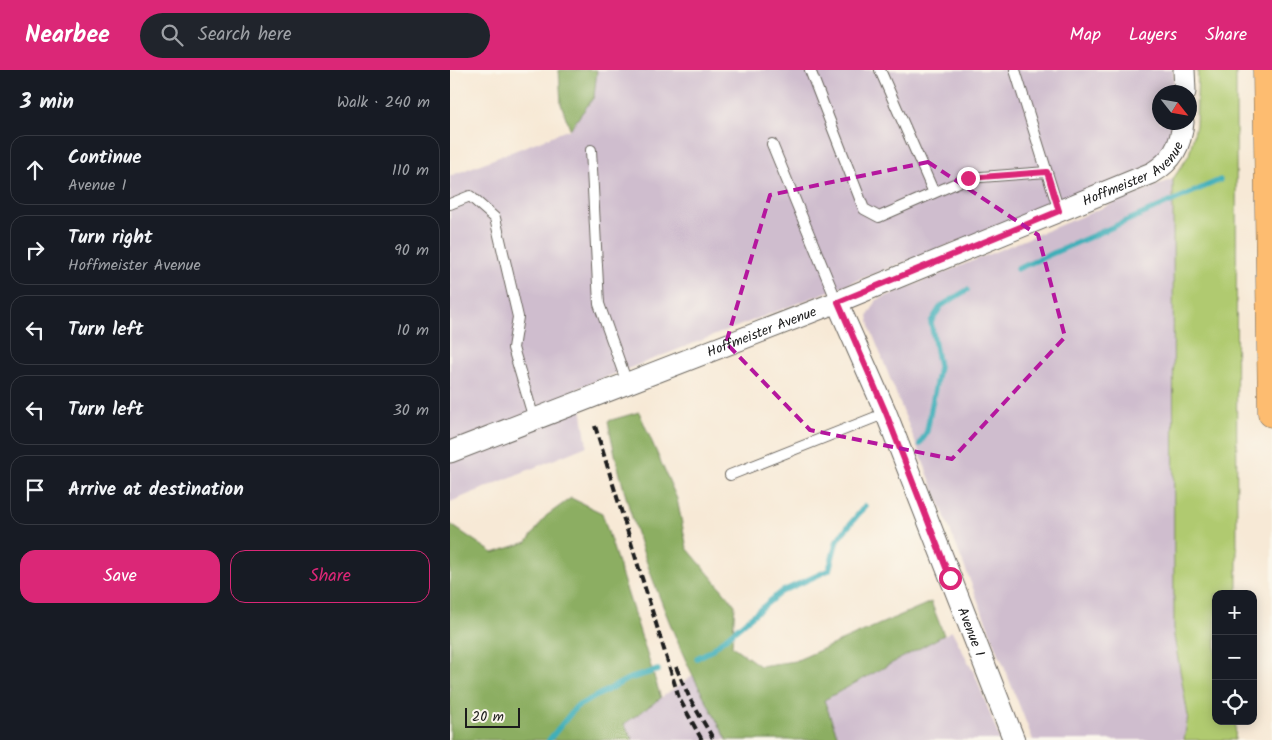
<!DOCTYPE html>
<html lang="en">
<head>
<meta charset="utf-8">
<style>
  body { margin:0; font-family:Kalam,sans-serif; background:#20242c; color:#f1f3f6 }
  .controls { position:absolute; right:15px; bottom:15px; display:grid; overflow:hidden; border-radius:10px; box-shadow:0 2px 12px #0003 }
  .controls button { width:45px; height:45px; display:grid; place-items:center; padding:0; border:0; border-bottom:1px solid #363941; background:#171b24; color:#f1f3f6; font:25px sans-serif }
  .compass { position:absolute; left:702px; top:15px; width:45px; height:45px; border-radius:50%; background:#171b24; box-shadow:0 2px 12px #0003; rotate:121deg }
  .scale { position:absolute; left:15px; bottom:12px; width:55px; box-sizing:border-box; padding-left:5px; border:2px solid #1c1c1c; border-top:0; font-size:14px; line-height:18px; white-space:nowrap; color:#1c1c1c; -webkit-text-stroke:4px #fbf7ec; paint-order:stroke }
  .stop { position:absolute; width:15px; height:15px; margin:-11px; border:4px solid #db2777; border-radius:50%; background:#fff }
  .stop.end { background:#db2777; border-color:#fff; box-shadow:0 1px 5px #0008 }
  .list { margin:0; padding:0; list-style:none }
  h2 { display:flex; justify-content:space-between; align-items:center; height:65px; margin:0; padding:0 20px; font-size:21px }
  h2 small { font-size:16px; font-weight:400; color:#9ea1a6 }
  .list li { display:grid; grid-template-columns:32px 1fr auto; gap:15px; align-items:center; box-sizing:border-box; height:70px; margin:0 10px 10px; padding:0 10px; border:1px solid #363941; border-radius:15px }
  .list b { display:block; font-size:19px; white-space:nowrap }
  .list p { margin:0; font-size:16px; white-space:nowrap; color:#9ea1a6 }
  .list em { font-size:16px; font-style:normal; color:#9ea1a6 }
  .actions { display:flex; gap:10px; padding:15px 20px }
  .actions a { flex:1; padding:11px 0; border:1px solid #db2777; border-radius:15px; text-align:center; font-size:18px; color:#db2777 }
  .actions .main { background:#db2777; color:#fff }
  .icon { flex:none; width:28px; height:28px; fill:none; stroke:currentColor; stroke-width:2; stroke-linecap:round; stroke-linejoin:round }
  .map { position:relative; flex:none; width:822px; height:670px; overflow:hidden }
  header { display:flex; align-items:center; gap:30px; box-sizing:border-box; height:70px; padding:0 25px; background:#db2777; color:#fff }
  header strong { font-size:24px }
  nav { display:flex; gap:28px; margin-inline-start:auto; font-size:18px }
  .search { width:350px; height:45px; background:#20242c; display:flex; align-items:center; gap:12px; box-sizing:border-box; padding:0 18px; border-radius:28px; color:#9ea1a6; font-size:19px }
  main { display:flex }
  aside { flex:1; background:#171b24 }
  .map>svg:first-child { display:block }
  .industrial { fill:#cfbdce }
  .green { fill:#b0ca70; stroke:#667346 }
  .forest { fill:#8cae62; stroke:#54653f }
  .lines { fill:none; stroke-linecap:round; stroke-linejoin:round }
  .stream { stroke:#3fafb9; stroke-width:5.5 }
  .lane-casing { stroke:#69645d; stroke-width:12 }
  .street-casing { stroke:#69645d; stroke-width:23 }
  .highway-casing { stroke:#69645d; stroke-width:29 }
  .lane { stroke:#fff; stroke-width:10 }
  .street { stroke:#fff; stroke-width:21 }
  .highway { stroke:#fdbc6f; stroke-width:28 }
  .rail { stroke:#1c1c1c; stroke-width:4; stroke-dasharray:8 4; stroke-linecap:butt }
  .route { stroke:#db2777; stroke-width:6 }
  .marked { fill:none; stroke:#b5179e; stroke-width:4; stroke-dasharray:10 6; stroke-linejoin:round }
  .labels { text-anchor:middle; stroke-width:4; stroke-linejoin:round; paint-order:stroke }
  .street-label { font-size:14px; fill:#1c1c1c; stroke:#fbf7ec }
</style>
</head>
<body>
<header>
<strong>Nearbee</strong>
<div class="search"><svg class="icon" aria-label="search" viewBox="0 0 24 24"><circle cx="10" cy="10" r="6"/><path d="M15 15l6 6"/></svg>Search here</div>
<nav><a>Map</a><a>Layers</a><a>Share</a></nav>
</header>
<main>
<aside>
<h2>3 min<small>Walk · 240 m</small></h2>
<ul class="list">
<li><svg class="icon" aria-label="ahead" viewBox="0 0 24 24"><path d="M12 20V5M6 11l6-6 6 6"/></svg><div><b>Continue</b><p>Avenue I</p></div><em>110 m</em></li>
<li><svg class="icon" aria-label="right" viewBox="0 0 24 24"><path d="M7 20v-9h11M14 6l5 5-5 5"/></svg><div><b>Turn right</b><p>Hoffmeister Avenue</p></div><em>90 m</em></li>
<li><svg class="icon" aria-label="left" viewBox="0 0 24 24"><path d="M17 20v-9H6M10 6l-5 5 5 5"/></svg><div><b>Turn left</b></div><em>10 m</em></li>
<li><svg class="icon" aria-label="left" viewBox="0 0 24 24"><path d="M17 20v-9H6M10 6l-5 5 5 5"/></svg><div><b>Turn left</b></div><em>30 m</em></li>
<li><svg class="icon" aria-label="arrive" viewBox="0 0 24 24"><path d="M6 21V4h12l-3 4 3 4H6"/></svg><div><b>Arrive at destination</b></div></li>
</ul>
<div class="actions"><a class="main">Save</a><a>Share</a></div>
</aside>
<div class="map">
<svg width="822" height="670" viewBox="0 0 822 670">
  <rect width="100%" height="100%" fill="#fbf7ec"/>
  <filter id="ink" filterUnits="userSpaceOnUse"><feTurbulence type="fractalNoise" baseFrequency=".02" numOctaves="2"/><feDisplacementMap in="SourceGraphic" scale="10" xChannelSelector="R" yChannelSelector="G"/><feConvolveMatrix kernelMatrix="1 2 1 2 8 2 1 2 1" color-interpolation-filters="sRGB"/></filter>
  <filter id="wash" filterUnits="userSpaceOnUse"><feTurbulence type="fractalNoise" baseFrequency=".0096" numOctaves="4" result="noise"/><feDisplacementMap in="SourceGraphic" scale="20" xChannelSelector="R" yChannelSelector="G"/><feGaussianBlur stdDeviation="1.12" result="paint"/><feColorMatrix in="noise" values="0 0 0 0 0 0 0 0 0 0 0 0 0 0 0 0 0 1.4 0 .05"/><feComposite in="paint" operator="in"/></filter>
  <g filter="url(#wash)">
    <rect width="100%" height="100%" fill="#f7e9d6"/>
    <!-- industrial -->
    <path class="industrial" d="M147,0H723L724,22H710V52L723,53L719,69L708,91L688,102L128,318L137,376L0,432V106L120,59L144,27Z
      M723,109L724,566L738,646L734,670H583L421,260L418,246L427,230Z
      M502,561L526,607L550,670H389L374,630Z
      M243,605L277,670H183L174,654Z"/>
    <!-- green -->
    <path class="green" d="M748,0H786L787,524H766V651H786L785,670H734L738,646L724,566L723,109L739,85L746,55Z"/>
    <!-- forest -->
    <path class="forest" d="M109,0H147L144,27L120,59L111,34Z
      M189,342L227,429L237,478L285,535L282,576L310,596L345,591L481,532L494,565L374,630L389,670H277C262,641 245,612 232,582C200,508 173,430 158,351Z
      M121,428L152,443L211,628L174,654L183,670H0V454L43,483L77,472L96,446Z"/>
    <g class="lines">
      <!-- stream -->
      <path class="stream" d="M567,199L770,110
        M470,374L477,361L489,297L481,252L491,236L517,220
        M247,588L260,581L331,522L379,500L387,470L415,436
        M99,670L126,637L178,609L208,600"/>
    </g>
  </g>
  <g filter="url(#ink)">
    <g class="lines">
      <defs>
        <path id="lane" d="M360,0L414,139L429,147L518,108L597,102
          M430,0L484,123
          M565,0L609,141
          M322,74L387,232
          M141,80L149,234L177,313
          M0,134L20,126L45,148L68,247L63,278L84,349
          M280,405L436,343"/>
        <g id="street">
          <path d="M734,0L735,22"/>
          <path id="s1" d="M387,232L436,343L564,670"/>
          <path id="s2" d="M0,382L387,232L702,103C722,91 731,76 733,52"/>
        </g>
        <path id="highway" d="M817,0L822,343"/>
      </defs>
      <!-- lane casing -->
      <use href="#lane" class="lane-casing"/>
      <!-- street casing -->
      <use href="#street" class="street-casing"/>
      <!-- highway casing -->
      <use href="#highway" class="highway-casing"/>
      <!-- lane -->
      <use href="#lane" class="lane"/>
      <!-- street -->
      <use href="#street" class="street"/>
      <!-- highway -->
      <use href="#highway" class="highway"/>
      <!-- rail -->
      <path class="rail" d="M145,356L229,628L252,670
        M226,597L240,629L264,670"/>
    </g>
  </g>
  <g class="lines" filter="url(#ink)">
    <!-- route -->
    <path class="route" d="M500,508L436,343L388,232L609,141L597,102L518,108"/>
  </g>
  <!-- marked area -->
  <path class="marked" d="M478,92L588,165L615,267L502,389L360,360L276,273L320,125Z"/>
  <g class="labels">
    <!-- street labels -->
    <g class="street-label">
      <text dy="5" stroke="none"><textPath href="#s2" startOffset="739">Hoffmeister Avenue</textPath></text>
      <text dy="5" stroke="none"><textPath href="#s2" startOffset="334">Hoffmeister Avenue</textPath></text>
      <text dy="5" stroke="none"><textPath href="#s1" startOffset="356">Avenue I</textPath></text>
    </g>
  </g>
</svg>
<div class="controls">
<button>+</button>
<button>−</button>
<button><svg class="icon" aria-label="locate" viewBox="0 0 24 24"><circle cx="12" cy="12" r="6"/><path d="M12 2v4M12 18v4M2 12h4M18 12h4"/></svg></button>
</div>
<svg class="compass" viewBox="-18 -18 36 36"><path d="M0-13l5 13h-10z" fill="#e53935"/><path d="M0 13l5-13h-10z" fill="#9ea1a6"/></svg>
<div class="scale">20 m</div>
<div class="stop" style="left:500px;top:508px"></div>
<div class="stop end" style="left:518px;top:108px"></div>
</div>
</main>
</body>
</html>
